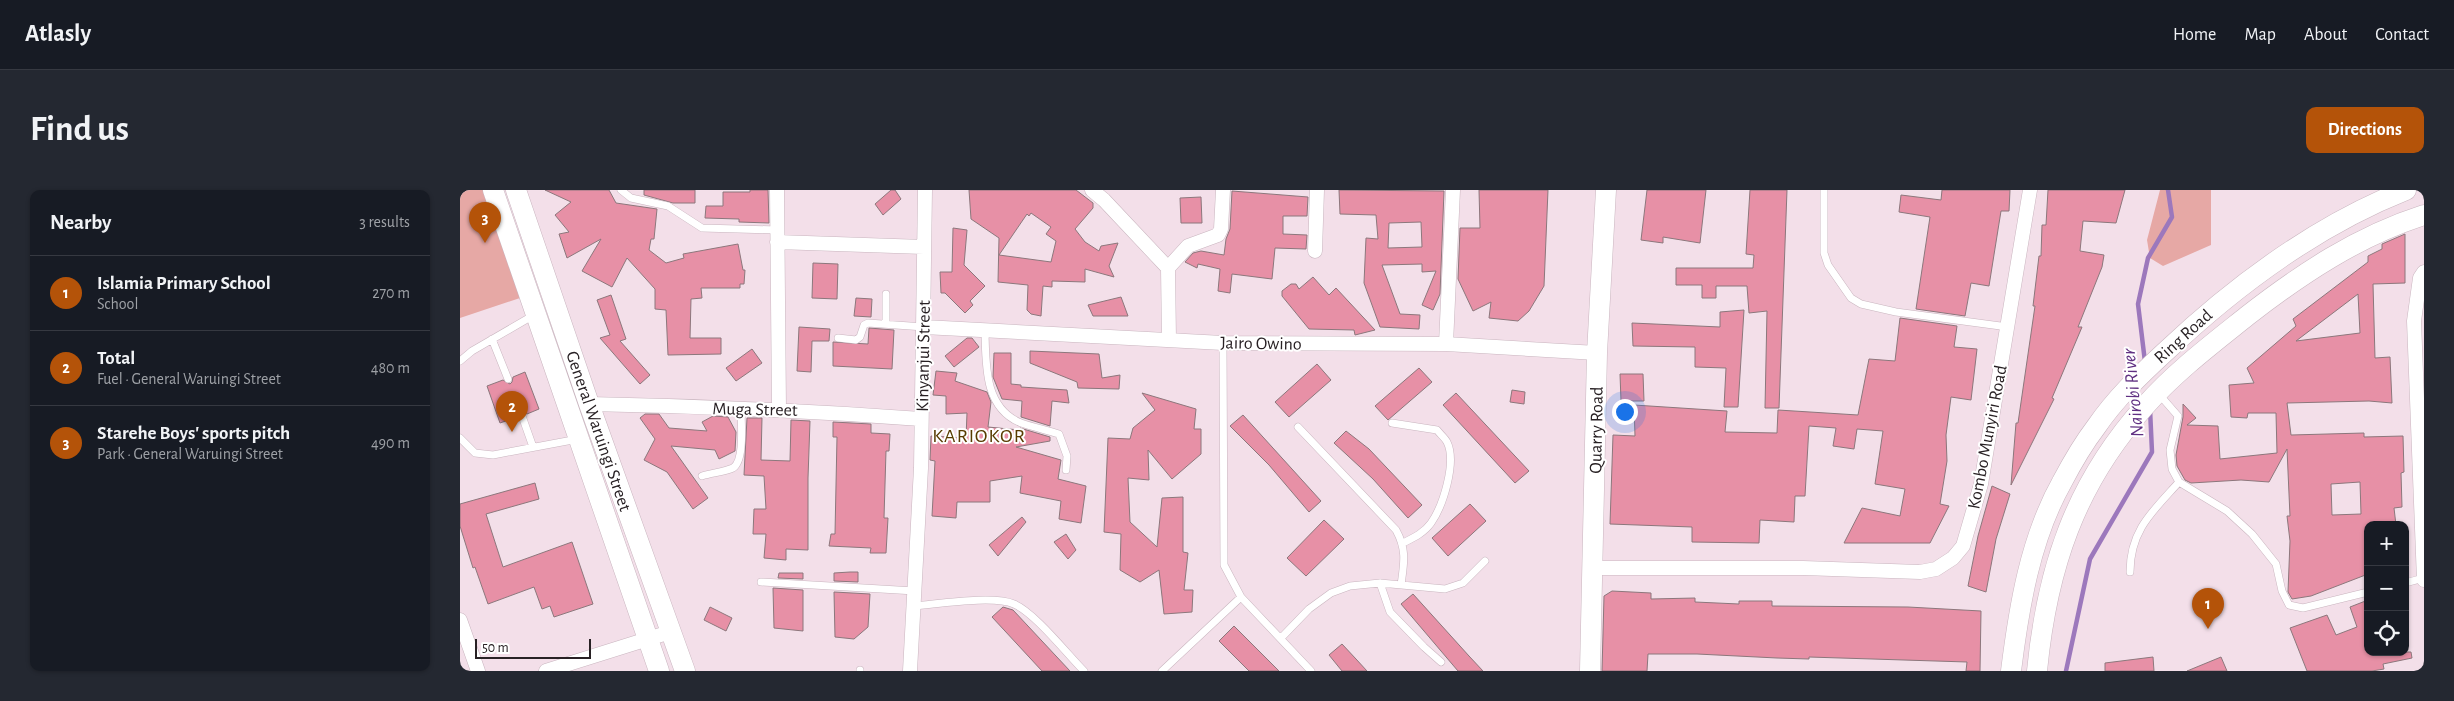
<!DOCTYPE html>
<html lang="en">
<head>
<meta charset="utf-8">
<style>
  body { margin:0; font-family:"Alegreya Sans",sans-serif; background:#242831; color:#f1f3f6 }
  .controls { position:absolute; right:15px; bottom:15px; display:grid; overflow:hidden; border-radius:10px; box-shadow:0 1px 4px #0004 }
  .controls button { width:45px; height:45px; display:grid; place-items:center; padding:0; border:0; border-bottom:1px solid #363941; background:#171b24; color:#f1f3f6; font:25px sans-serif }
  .scale { position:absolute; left:15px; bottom:12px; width:116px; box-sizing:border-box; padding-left:5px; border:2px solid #282124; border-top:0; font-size:14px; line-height:18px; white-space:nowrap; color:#282124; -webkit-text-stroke:4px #fff; paint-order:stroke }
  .you { position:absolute; left:1164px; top:221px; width:18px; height:18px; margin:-12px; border:4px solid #fff; border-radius:50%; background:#1a73e8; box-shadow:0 0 0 8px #1a73e833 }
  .badge { display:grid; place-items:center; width:32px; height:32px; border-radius:50%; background:#b45309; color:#fff; font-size:16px; font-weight:700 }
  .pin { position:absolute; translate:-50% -41px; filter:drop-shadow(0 1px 2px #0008) }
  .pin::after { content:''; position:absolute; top:26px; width:18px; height:15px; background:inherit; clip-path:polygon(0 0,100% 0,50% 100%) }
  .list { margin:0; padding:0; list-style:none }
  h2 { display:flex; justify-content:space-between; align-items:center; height:65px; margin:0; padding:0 20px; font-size:21px }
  h2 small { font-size:16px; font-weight:400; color:#9ea1a6 }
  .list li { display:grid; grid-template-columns:32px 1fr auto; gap:15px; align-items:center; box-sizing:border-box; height:75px; padding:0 20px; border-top:1px solid #363941 }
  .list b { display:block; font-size:19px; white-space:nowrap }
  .list p { margin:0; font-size:16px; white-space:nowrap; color:#9ea1a6 }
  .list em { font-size:16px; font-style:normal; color:#9ea1a6 }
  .icon { flex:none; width:28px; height:28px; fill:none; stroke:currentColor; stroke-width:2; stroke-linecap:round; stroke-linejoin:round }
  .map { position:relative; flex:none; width:1964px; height:481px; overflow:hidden; border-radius:10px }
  header { display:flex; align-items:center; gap:30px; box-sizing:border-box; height:70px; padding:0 25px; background:#171b24; border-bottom:1px solid #363941 }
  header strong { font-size:24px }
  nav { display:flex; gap:28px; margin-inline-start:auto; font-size:18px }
  .intro { display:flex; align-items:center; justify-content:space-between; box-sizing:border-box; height:120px; padding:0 30px }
  h1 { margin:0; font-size:35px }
  .button { padding:12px 22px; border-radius:10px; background:#b45309; color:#fff; font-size:18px; font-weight:700 }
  main { display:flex; gap:30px; padding:0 30px }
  aside { flex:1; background:#171b24; border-radius:10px; box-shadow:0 1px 4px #0004 }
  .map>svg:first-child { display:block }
  .green { fill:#e6a8a5 }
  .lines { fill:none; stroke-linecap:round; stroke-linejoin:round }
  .stream { stroke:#9c78bc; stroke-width:4.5 }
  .building { fill:#e790a6; stroke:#8c777c; fill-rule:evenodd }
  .lane-casing { stroke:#c9b5bf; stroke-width:8 }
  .street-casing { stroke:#c9b5bf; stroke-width:15 }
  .secondary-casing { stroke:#c9b5bf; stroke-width:21 }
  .lane { stroke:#fff; stroke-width:7 }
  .street { stroke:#fff; stroke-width:14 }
  .secondary { stroke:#fff; stroke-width:20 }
  .labels { text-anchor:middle; stroke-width:4; stroke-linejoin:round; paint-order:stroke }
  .street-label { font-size:18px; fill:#282124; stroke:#fff }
  .water-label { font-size:19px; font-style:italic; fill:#603082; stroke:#fff }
  .quarter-label { font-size:20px; letter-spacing:1px; fill:#583b00; stroke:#fff }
</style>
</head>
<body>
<header>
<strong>Atlasly</strong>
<nav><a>Home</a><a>Map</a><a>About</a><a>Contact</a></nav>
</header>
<div class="intro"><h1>Find us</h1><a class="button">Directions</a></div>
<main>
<aside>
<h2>Nearby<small>3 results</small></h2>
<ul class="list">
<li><span class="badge">1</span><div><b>Islamia Primary School</b><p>School</p></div><em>270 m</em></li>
<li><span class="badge">2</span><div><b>Total</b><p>Fuel · General Waruingi Street</p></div><em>480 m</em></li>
<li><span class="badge">3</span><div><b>Starehe Boys' sports pitch</b><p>Park · General Waruingi Street</p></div><em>490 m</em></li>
</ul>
</aside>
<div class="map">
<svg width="1964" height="481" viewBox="0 0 1964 481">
  <rect width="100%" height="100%" fill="#f3dfe9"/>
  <!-- green -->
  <path class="green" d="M0,0H33L69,105L0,128Z
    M1700,0H1751V55L1703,76L1690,68L1687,50Z"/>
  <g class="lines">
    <!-- stream -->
    <path class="stream" d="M1685,172L1678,114L1688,68L1712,27L1708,0
      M1606,481L1630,369L1692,262L1690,219"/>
  </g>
  <!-- building -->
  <path class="building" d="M85,0H149L156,13L197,19L194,49H191L189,60L206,73L224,68L223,64L278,54L283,80H285L284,94H280V98H241L242,108L231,109L230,148H261V164L208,165L206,120L195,119V99L167,68L152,97L122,81L141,49L107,68L99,44L109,42L95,25L111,12Z
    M184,0H235V13H213L184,5Z
    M290,0H308L309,33L279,32V29L245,28L246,16H263V2H290Z
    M431,0H435L441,9L423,25L415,14Z
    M509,0H616L633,13V18L615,39L625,52L639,61L641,56L658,53L649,76L654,87L625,79V92L592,91V97L583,96L581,126L571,124L567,120L568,95L538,92L539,48L511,29ZM571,23L591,37L586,44L596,51L591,72L539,65L567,24L569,26Z
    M879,0L984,1L980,104L973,120L962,115L976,81L962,82V74L922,75L940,124L960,125L959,139L920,137L904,93L906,48L918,49L916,25L880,24ZM961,32L962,57L928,58L929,33Z
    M1019,0H1088L1084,96L1069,121L1058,131L1029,128L1031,112L1013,121L998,89L1000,38H1020Z
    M1187,0H1246L1240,53L1203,47V53L1181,50Z
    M1290,0H1327L1319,218H1305L1307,121L1289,123L1287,96H1256V108H1242V95H1216V78H1293L1294,65L1286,64Z
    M1482,0H1550L1549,21H1541L1529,96L1511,93L1505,126L1456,119L1470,27L1439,22L1441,5L1481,10Z
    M1588,0H1665L1656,33L1623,31L1620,61L1644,65L1642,77L1618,137H1622L1592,208L1594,209L1551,295L1556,233H1558L1575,116H1573L1579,66H1581L1582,35H1586Z
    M772,1L848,7L847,26H823V44L847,45L846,59L815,58L812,89L772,84L770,103L758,101L760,79L738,74L737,78L725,72L733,63L741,61L764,65L766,49L770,39Z
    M741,7L742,33H721L720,8Z
    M493,38L507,40L504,75L525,96L510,111L513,115L505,123L485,103H481L480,82H492Z
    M1945,44V93L1913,94L1915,168L1930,167L1932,213L1909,211L1827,213L1831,245L1904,243V247L1943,246L1944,282L1941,283L1942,317L1934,318L1936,335H1908V384L1851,406L1832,409L1828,402L1830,351L1827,326H1830L1827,259L1809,292L1781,290L1731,293L1725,290L1717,276L1716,265L1723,227V214L1736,228L1727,235L1758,236L1760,269L1817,263L1816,223H1788L1787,228L1771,227L1769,195L1794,193L1787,178L1836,136L1833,129L1908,72V66L1922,59V54ZM1898,104L1900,143L1836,151ZM1900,292L1901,324L1872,325L1871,294Z
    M353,73L378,74L377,109L352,108Z
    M853,87L869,105L876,98L915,140L895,145L894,140L849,139L822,106V101L831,94H836L839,99Z
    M151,105L166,149L160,151L190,185L180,194L140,148L150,145L137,110Z
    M661,107L668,126H633L628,115Z
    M396,108L412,109L411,127L394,126Z
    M1284,120L1278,217H1264L1266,178L1235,177V157L1173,156L1172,133L1260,137V122Z
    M1440,128L1497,136L1494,157L1517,159L1511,210L1491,207L1486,245L1487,271L1480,314L1489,316L1470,353H1384L1402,318L1440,326L1445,299L1415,294L1423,241L1397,239L1394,259L1373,256L1376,238L1349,236L1345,306H1335L1334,332L1300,330L1299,353L1232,352V337L1150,334L1153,245L1175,246L1174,215L1267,221L1265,242L1317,243L1318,220L1398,225L1409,169L1435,171Z
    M339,137L370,139L369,151H352L351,182L337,181Z
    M409,138L434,140L432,179L373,176V152L408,154Z
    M507,148H512L519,157L494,177L485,166Z
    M292,159L302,173L276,191L266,178Z
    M570,161L639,164L642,188L660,185L659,199L618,198L617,192L570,173Z
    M534,163H551V194L561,195V197L607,200L609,213L592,211L590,236L561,227L562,211L542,209L533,187Z
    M857,174L871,190L829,227L815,212Z
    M959,178L972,192L928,230L915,216Z
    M476,181L497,183L495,191L527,202L531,212L528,237L559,240L560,238L590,247V251L556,257L601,270L598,289L626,296L621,333L599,329L601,311L560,303L562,286L530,291V312H497L496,328L472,326L475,271L470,270L471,246L506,248L507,223L486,224V206L473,205Z
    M65,182L79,219L67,224L60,221L57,227L40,233L27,196L43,190L50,194L52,192L53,187Z
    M1160,184H1183L1184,211H1161Z
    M1052,200L1065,202L1064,214L1050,212Z
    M682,203L736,219L734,239H741V264L712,289L688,260L689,290L668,288L670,332L697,357L702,308L723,307V362L728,363L724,400H733L732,422L704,424L699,380L680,392L660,380L661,344L644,342L648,248L670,249L673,238L695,220Z
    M996,203L1069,281L1055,293L983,215Z
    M185,224H199L209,238L247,241L242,232L253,226L268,227L276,242L275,261L259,269L255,260L211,256L248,308L233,319L207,282L184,270L195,249L180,228Z
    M783,225L861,311L849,322L809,275L770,236Z
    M287,228H302L301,270L330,271L331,230L350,231L348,288V360L326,359V370L304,368L306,344H293L294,319H306L304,286L284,285Z
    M373,232L411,234V243L430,244L429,261H426L424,328H428L426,363H410L411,358L369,356L371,344H375L377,247H373Z
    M886,241L909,259L962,315L948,328L913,289L874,253Z
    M75,293L79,309L26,324L43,377L112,352L133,414L94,427L90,416L82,419L74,397L28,414L15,377L13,378L0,336V314Z
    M1532,296L1550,304L1536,349L1526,402L1508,396L1518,346Z
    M1010,314L1026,331L988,366L972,348Z
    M562,327L566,332L538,366L529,355Z
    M864,330L884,349L846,386L827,368Z
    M606,344L616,360L608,369L594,352Z
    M390,382H398V392L374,391V383Z
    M319,383H343V389L318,388Z
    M313,398L343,400V441L314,438Z
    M1152,401L1191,403V409L1235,408V412L1279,414V411H1312V416L1448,417L1521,421L1520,481H1506L1507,472L1349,467V469L1317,468L1237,464H1188L1187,481H1142L1144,406Z
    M374,402L410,404L408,437L394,449L375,447Z
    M953,404L1009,466L1023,481H998L941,414Z
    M1908,410V462H1951L1952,468L1923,474L1924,479L1912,481H1847L1830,438L1867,425L1876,445L1897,437L1890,417Z
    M250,417L272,428L266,441L244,430Z
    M543,417L553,420L610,481H582L532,427Z
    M774,436L819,481H789L759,451Z
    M882,454L896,469L907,481H882L869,465Z
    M1693,467L1694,481H1645V473Z
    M1761,467L1767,481H1727Z"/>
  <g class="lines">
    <defs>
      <path id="lane" d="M161,0L171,8L208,16L242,38L317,40
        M1364,0V63L1368,75L1391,108L1401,114L1436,122L1548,137
        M426,104V134
        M525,142C526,175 524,218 561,233C573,237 586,240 599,244L607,266L606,280
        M378,148L396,150L400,147L404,135L408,133L464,137
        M32,149L48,189
        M763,153L764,375L781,407L851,481
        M0,171L12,161L74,125
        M1698,203L1718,226L1710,260L1712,279L1719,292L1767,321L1792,344L1816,374L1822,401L1829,415L1843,418L1908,402
        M62,226L73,257
        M932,233L977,240C980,244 985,248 987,252C997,272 983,316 971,333C964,343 953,348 943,353
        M838,237L936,340C947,360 944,373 941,395
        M0,248L15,263L33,265L118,249
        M242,286C251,283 264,282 273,278C285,270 281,233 281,220
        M1670,382C1670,340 1693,321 1719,292
        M301,392L455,401
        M920,393L930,422L964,457L981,472
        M1945,393L1964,388
        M454,416C479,414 533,405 554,414C575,423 607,464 624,481
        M821,448L849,419L871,403L890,396L920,393L985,399L1003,393L1025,371
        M400,481V480
        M702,481L781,407"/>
      <path id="street" d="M317,0L319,219
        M632,0L644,10L708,78L728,56L758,45L761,39L763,0
        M317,52L464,57
        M855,61L857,0
        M708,78L709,150
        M1964,82L1960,88L1954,131L1964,390
        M464,137L763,153L986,154L1137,163
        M986,154L993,0
        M129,214C240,216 350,221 461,229
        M1134,378H1343L1460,382L1476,379L1493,368L1503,356L1521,294L1570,0
        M0,430L18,481
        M86,481L210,442
        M450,481L461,278L465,0"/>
      <path id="secondary" d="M33,0L199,481
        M56,0L129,214L225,481
        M1130,481L1137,163L1146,0
        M1551,481C1559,417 1570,349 1602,292C1612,273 1623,254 1636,237C1655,209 1680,185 1705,162C1776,95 1855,36 1946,0
        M1577,481C1587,378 1615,294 1685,216C1715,182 1752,154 1787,126C1841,84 1898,46 1964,25"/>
    </defs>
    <!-- lane casing -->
    <use href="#lane" class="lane-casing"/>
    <!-- street casing -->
    <use href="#street" class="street-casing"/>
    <!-- secondary casing -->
    <use href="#secondary" class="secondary-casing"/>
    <!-- lane -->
    <use href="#lane" class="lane"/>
    <!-- street -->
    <use href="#street" class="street"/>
    <!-- secondary -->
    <use href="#secondary" class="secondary"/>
  </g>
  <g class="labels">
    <!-- street labels -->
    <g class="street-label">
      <text transform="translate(1723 146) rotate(-42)" y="6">Ring Road</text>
      <text transform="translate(801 153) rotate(1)" y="6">Jairo Owino</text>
      <text transform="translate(463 166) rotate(-89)" y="6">Kinyanjui Street</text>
      <text transform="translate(295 219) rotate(1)" y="6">Muga Street</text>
      <text transform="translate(1136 240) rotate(-89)" y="6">Quarry Road</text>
      <text transform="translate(139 241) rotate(71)" y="6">General Waruingi Street</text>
      <text transform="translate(1527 247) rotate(-79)" y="6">Kombo Munyiri Road</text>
    </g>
    <!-- water labels -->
    <g class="water-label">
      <text transform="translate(1672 203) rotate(-96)" y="7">Nairobi River</text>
    </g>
    <!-- quarter labels -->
    <g class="quarter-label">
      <text x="519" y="252">KARIOKOR</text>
    </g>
  </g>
</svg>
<div class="controls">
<button>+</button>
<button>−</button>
<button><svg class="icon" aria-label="locate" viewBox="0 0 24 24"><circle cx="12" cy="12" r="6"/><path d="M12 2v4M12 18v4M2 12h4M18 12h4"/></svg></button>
</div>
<div class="scale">50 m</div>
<div class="you"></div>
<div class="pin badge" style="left:1748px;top:439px">1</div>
<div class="pin badge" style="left:52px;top:242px">2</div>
<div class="pin badge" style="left:25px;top:53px">3</div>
</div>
</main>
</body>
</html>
